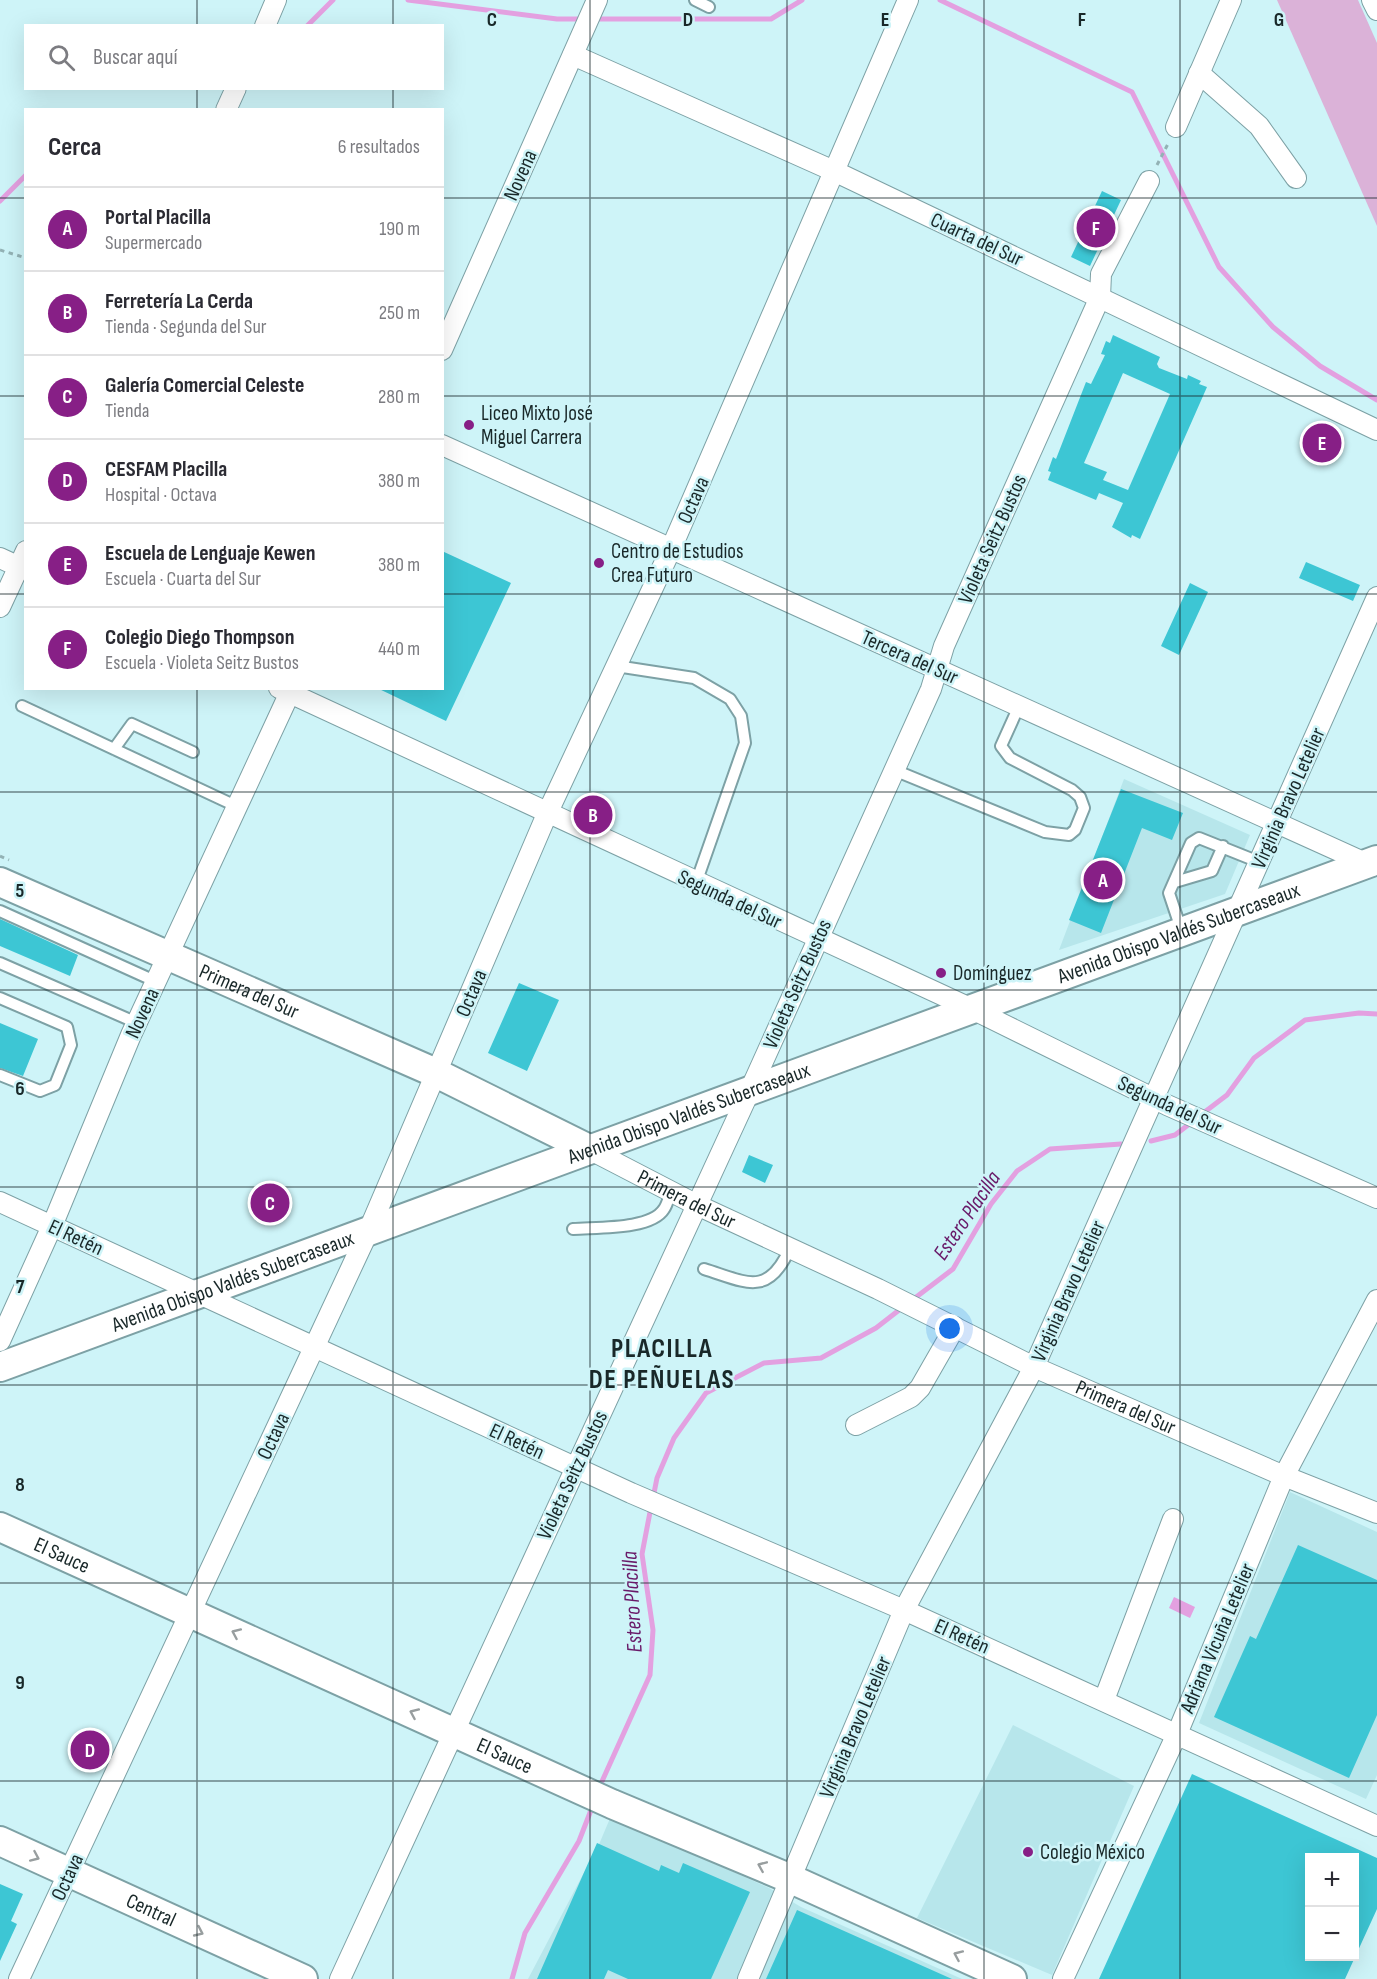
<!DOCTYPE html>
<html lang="es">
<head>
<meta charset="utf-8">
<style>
  body { margin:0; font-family:"Sofia Sans Condensed",sans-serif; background:#f7f7f7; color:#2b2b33 }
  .controls { position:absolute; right:18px; bottom:18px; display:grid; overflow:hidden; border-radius:0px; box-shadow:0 6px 24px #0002 }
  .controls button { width:54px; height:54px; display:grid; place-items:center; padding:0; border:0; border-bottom:2px solid #e1e1e2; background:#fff; color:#2b2b33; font:30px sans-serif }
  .you { position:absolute; left:950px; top:1329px; width:21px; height:21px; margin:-15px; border:4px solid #fff; border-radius:50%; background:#1a73e8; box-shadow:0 0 0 9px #1a73e833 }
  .badge { display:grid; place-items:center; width:39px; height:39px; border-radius:50%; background:#871f86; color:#fff; font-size:20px; font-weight:700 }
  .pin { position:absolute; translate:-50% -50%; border:3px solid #fff; box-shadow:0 2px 6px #0006 }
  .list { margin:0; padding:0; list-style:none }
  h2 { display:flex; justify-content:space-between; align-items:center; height:78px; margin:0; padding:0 24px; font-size:26px }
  h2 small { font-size:20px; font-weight:400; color:#7c7c81 }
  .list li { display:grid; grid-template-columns:39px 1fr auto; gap:18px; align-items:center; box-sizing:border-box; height:84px; padding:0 24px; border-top:2px solid #e1e1e2 }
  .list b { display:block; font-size:22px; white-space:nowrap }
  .list p { margin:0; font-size:20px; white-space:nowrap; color:#7c7c81 }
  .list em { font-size:20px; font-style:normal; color:#7c7c81 }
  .icon { flex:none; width:33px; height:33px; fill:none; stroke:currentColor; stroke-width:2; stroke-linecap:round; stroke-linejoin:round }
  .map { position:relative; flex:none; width:1377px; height:1979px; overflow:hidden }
  .search { position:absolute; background:#fff; box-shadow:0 6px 24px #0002; left:24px; top:24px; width:420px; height:66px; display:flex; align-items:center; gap:15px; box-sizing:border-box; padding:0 21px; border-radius:0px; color:#7c7c81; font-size:22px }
  .panel { position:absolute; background:#fff; box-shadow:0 6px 24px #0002; left:24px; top:108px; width:420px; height:582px; border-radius:0px }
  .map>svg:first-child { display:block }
  .built { fill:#b7e6eb }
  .green { fill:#dbb2d8 }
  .water { fill:#e3a0e0 }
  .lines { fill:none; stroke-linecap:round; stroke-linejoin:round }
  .stream { stroke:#e3a0e0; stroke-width:5 }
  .building { fill:#3dc6d4; fill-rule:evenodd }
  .lane-casing { stroke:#7da1a5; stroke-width:14 }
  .street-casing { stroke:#7da1a5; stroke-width:22 }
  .secondary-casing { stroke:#7da1a5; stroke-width:32 }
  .path { stroke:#93b2b5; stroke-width:3; stroke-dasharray:4.5 4.5; stroke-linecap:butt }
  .lane { stroke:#fff; stroke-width:10 }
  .street { stroke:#fff; stroke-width:20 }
  .secondary { stroke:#fff; stroke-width:28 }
  .oneway { stroke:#989e9f }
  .grid { fill:none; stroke:#192829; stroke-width:1.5; stroke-opacity:0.55 }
  .poi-dot { fill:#871f86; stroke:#cef4f8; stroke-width:2 }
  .labels { text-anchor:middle; stroke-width:5; stroke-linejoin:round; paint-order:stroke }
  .street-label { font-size:21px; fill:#192829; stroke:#cef4f8 }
  .poi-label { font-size:21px; fill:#192829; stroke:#cef4f8; text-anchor:start }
  .water-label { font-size:22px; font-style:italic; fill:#691a69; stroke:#cef4f8 }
  .district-label { font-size:27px; font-weight:bold; letter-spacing:1.5px; fill:#192829; stroke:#cef4f8 }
  .grid-label { font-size:20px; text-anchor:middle; font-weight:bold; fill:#192829; stroke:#cef4f8; stroke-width:5; stroke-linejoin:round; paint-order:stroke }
</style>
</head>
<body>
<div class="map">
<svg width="1377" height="1979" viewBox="0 0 1377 1979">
  <rect width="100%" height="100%" fill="#cef4f8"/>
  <!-- built -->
  <path class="built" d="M1124,779L1250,835L1225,894L1059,950Z
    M1290,1492L1377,1532V1775L1366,1799L1199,1723Z
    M1013,1725L1134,1786L1052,1975L917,1918Z
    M611,1816L769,1888L801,1907L962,1979H528L600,1842Z"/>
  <!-- green -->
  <path class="green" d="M1277,0H1358L1377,43V226Z"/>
  <!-- water -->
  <path class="water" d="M1174,1597L1195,1607L1190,1618L1169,1608Z"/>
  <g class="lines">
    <!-- stream -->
    <path class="stream" d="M408,0L557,19H585
      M940,0L1132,92L1219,267L1273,327L1320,366L1377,400
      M595,19H771L802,0
      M307,26L333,0
      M0,201L26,175
      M1202,1114L1227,1095L1254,1058L1305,1020L1359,1013L1377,1014
      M1151,1141L1175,1135L1192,1122
      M911,1301L953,1269L991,1204L1017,1171L1050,1149L1121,1144
      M653,1498L657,1478L674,1438L706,1393L764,1363L821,1358L876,1328L903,1307
      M599,1788L650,1675L653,1630L642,1554L651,1507
      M512,1979L525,1933L579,1841L593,1805"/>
  </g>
  <!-- building -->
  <path class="building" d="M1102,191L1121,200L1090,266L1071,257Z
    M1113,335L1160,357L1157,364L1159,368L1187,379L1188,375L1201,381L1199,384L1207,387L1140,539L1132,535L1131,538L1112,527L1123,503L1099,493L1096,500L1048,480L1051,472L1048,471L1053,457L1056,459L1086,382L1091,384L1105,355L1101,354L1106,341L1110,343ZM1123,373L1170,394L1128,490L1103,480L1107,472L1084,463Z
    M442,551L511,583L446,721L377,688H442Z
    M1306,562L1360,585L1353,601L1299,578Z
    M1190,583L1208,592L1179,655L1161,646Z
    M1121,789L1183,813L1172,840L1142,828L1101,933L1069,920Z
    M0,919L78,955L70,976L0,946Z
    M519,983L559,1000L527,1071L488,1053Z
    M0,1023L38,1039L23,1076L0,1068Z
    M749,1155L773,1165L765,1183L742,1172Z
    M1298,1545L1377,1580V1715L1349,1778L1214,1717L1250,1636L1256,1639Z
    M1192,1774L1377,1858V1909L1345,1979H1099ZM1310,1857H1354V1956H1310Z
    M597,1843L659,1871L661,1865L679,1873L683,1863L750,1892L711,1979H628L608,1970L604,1979H537Z
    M0,1884L23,1894L11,1921L17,1924L0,1961Z
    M797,1910L952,1979H766Z"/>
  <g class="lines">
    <defs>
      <path id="lane" d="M695,0L709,7
        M616,666L694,678L730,699L741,716L745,743L696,883
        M22,706L238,807
        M114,749L132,724L193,752
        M894,770L1045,832L1069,835L1075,830L1084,808L1080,797L1072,790L1010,758L1001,746L1019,706
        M1175,882L1212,871L1223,846
        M0,911L157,982
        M1181,929L1169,893L1191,843L1199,838L1259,862
        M0,963L137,1023
        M0,998L67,1027L71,1045L55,1085L40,1091L0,1075
        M573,1229C596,1227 651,1230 664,1209C667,1205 669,1197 671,1192
        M704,1269C746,1282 768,1298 790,1248"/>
      <g id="street">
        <path d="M1372,0L1377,10"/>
        <path d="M265,26L276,0"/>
        <path d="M573,55L836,172L1377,430"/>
        <path d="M1199,73L1259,126L1296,178"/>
        <path d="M226,110L236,88"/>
        <path d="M1176,127L1231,0"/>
        <path d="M442,350L597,0"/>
        <path d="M442,445L1372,866"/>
        <path d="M0,558L26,570"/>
        <path d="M0,607L26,551"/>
        <path d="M279,688L970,1008L1167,1105L1377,1198"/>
        <path id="s1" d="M587,1148L697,1205L878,1289L1034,1367L1284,1476L1377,1513"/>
        <path d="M0,1202L631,1493L904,1610L1377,1826"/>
        <path d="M0,1341L52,1226L131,1035L292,688"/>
        <path d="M856,1425L911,1397L920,1388L955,1327"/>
        <path d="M1104,1700L1173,1519"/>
        <path d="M19,1979L368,1232L547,814L671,549L908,0"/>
        <path d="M340,1979L751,1088L931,689L944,646L1100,297L1101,274L1149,181"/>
        <path d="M748,1979L904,1610L1034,1367L1377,597"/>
        <path d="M1063,1979L1177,1734L1284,1476L1377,1300"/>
      </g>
      <g id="secondary">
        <path id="s2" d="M0,882L436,1073L587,1148"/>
        <path id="s3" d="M0,1367C459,1198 918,1028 1377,860"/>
        <path id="s4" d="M0,1527L612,1804L791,1879L1012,1979"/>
        <path id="s5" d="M0,1841L303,1979"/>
      </g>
    </defs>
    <!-- lane casing -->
    <use href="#lane" class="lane-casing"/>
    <!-- street casing -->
    <use href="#street" class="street-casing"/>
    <!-- secondary casing -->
    <use href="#secondary" class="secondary-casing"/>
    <!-- path -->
    <path class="path" d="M1157,165L1169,142
      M0,250L26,258
      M0,856L9,860"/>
    <!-- lane -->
    <use href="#lane" class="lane"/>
    <!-- street -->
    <use href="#street" class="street"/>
    <!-- secondary -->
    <use href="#secondary" class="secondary"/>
  </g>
  <!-- one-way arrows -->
  <defs><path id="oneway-chevron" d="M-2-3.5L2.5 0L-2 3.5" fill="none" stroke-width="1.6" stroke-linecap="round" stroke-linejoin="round" transform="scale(1.5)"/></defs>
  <g class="oneway">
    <use href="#oneway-chevron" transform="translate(236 1633) rotate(-156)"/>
    <use href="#oneway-chevron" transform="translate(414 1713) rotate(-156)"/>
    <use href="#oneway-chevron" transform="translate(35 1857) rotate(24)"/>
    <use href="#oneway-chevron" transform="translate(762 1866) rotate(-157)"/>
    <use href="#oneway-chevron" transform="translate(199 1932) rotate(25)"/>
    <use href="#oneway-chevron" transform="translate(958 1955) rotate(-156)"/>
  </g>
  <!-- grid -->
  <path class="grid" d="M197,0V26M393,0V26M590,0V1979M787,0V1979M984,0V1979M1180,0V1979M197,88V110M393,88V110M0,198H26M442,198H1377M0,396H26M442,396H1377M0,594H26M442,594H1377M197,688V1979M393,688V1979M0,792H1377M0,990H1377M0,1187H1377M0,1385H1377M0,1583H1377M0,1781H1377"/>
  <!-- markers -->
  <g class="poi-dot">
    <circle cx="469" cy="425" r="6"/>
    <circle cx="599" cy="563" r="6"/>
    <circle cx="941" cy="973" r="6"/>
    <circle cx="1028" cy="1852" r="6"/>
  </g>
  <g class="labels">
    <!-- street labels -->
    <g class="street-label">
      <text transform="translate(520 175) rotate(-66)" y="7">Novena</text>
      <text transform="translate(977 239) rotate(25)" y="7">Cuarta del Sur</text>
      <text transform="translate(693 500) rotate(-66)" y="7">Octava</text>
      <text transform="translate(992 539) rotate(-66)" y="7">Violeta Seitz Bustos</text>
      <text transform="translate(910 657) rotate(24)" y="7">Tercera del Sur</text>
      <text transform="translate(1288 798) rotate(-66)" y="7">Virginia Bravo Letelier</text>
      <text transform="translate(730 899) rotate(25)" y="7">Segunda del Sur</text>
      <text dy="7" stroke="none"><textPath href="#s3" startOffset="1256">Avenida Obispo Valdés Subercaseaux</textPath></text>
      <text transform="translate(797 984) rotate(-66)" y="7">Violeta Seitz Bustos</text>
      <text dy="7" stroke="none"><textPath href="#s2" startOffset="272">Primera del Sur</textPath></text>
      <text transform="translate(471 993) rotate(-67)" y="7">Octava</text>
      <text transform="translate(142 1013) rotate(-65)" y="7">Novena</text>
      <text transform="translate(1170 1105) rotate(25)" y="7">Segunda del Sur</text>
      <text dy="7" stroke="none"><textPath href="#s3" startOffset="734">Avenida Obispo Valdés Subercaseaux</textPath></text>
      <text dy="7" stroke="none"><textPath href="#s1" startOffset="112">Primera del Sur</textPath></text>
      <text transform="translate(76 1237) rotate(25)" y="7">El Retén</text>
      <text dy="7" stroke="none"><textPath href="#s3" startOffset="248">Avenida Obispo Valdés Subercaseaux</textPath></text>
      <text transform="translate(1068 1291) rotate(-66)" y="7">Virginia Bravo Letelier</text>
      <text dy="7" stroke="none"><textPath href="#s1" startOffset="598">Primera del Sur</textPath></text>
      <text transform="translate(273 1436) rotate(-65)" y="7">Octava</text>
      <text transform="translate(517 1441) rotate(25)" y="7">El Retén</text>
      <text transform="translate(572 1475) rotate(-65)" y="7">Violeta Seitz Bustos</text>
      <text dy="7" stroke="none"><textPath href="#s4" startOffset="68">El Sauce</textPath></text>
      <text transform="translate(962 1636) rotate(24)" y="7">El Retén</text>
      <text transform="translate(1217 1638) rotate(-67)" y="7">Adriana Vicuña Letelier</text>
      <text transform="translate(855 1727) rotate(-67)" y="7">Virginia Bravo Letelier</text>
      <text dy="7" stroke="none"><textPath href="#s4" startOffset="554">El Sauce</textPath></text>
      <text transform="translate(67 1877) rotate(-65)" y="7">Octava</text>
      <text dy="7" stroke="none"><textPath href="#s5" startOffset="166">Central</textPath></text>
    </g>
    <!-- poi labels -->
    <g class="poi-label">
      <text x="481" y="420">Liceo Mixto José<tspan x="481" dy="24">Miguel Carrera</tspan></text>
      <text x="611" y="558">Centro de Estudios<tspan x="611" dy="24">Crea Futuro</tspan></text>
      <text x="953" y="980">Domínguez</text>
      <text x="1040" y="1859">Colegio México</text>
    </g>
    <!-- water labels -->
    <g class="water-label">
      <text transform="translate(966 1215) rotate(-56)" y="8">Estero Placilla</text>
      <text transform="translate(631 1602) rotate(-93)" y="8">Estero Placilla</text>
    </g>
    <!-- district labels -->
    <g class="district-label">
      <text x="662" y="1357">PLACILLA<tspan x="662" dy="31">DE PEÑUELAS</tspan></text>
    </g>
  </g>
  <g class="grid-label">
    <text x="492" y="26">C</text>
    <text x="688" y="26">D</text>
    <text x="885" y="26">E</text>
    <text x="1082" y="26">F</text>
    <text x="1279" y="26">G</text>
    <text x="20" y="897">5</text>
    <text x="20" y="1095">6</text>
    <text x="20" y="1293">7</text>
    <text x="20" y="1491">8</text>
    <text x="20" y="1689">9</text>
  </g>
</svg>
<div class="controls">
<button>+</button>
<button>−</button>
</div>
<div class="you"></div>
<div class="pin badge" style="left:1103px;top:880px">A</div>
<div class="pin badge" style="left:593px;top:815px">B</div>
<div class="pin badge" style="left:270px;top:1203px">C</div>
<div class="pin badge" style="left:90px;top:1750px">D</div>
<div class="pin badge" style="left:1322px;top:443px">E</div>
<div class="pin badge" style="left:1096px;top:228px">F</div>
<div class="search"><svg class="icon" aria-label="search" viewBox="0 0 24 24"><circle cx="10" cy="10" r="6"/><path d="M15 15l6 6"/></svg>Buscar aquí</div>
<section class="panel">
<h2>Cerca<small>6 resultados</small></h2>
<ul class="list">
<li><span class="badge">A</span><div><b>Portal Placilla</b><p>Supermercado</p></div><em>190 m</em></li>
<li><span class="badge">B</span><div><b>Ferretería La Cerda</b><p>Tienda · Segunda del Sur</p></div><em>250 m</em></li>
<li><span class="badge">C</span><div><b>Galería Comercial Celeste</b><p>Tienda</p></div><em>280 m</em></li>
<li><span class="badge">D</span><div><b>CESFAM Placilla</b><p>Hospital · Octava</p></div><em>380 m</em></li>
<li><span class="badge">E</span><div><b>Escuela de Lenguaje Kewen</b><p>Escuela · Cuarta del Sur</p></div><em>380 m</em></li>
<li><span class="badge">F</span><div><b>Colegio Diego Thompson</b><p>Escuela · Violeta Seitz Bustos</p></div><em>440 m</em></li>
</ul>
</section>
</div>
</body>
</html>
